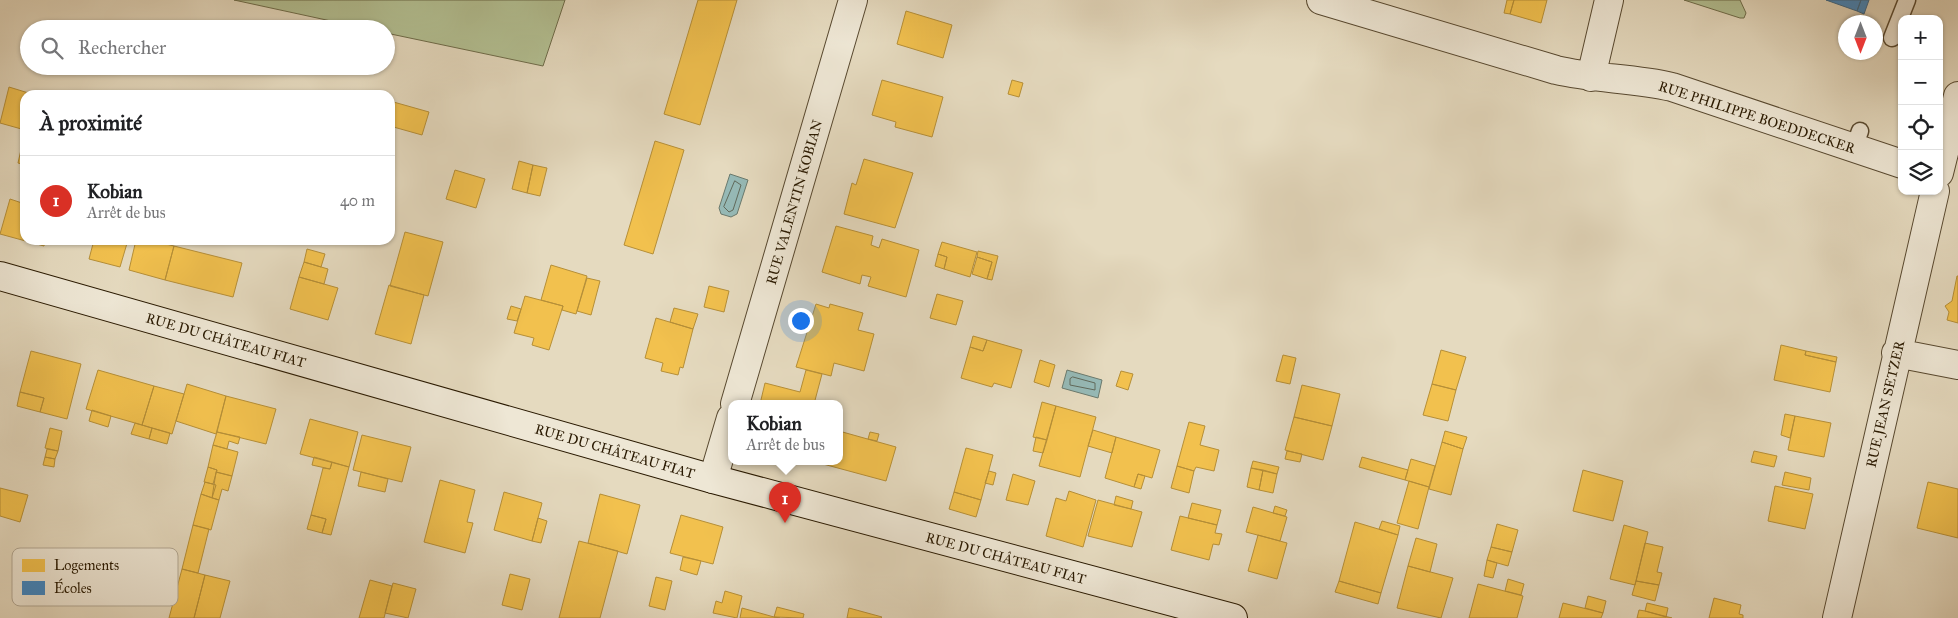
<!DOCTYPE html>
<html lang="fr">
<head>
<meta charset="utf-8">
<style>
  body { margin:0; font-family:"IM FELL Great Primer",serif; background:#f6f6f6; color:#202124 }
  .controls { position:absolute; right:15px; top:15px; display:grid; overflow:hidden; border-radius:10px; box-shadow:0 1px 4px #0004 }
  .controls button { width:45px; height:45px; display:grid; place-items:center; padding:0; border:0; border-bottom:1px solid #e0e0e0; background:#fff; color:#202124; font:25px sans-serif }
  .compass { position:absolute; left:1838px; top:15px; width:45px; height:45px; border-radius:50%; background:#fff; box-shadow:0 1px 4px #0004; rotate:180deg }
  .you { position:absolute; left:800px; top:320px; width:18px; height:18px; margin:-12px; border:4px solid #fff; border-radius:50%; background:#1a73e8; box-shadow:0 0 0 8px #1a73e833 }
  .badge { display:grid; place-items:center; width:32px; height:32px; border-radius:50%; background:#d93025; color:#fff; font-size:16px; font-weight:700 }
  .pin { position:absolute; translate:-50% -41px; filter:drop-shadow(0 1px 2px #0008) }
  .pin::after { content:''; position:absolute; top:26px; width:18px; height:15px; background:inherit; clip-path:polygon(0 0,100% 0,50% 100%) }
  .popup { position:absolute; left:728px; top:400px; width:115px; height:65px; box-sizing:border-box; display:grid; place-content:center; border-radius:10px; background:#fff; filter:drop-shadow(0 1px 4px #0005); font-size:16px; white-space:nowrap; color:#757577 }
  .popup b { font-size:19px; color:#202124 }
  .popup::after { content:''; position:absolute; left:50%; top:100%; margin-left:-10px; border:10px solid transparent; border-top-color:#fff }
  .list { margin:0; padding:0; list-style:none }
  h2 { display:flex; justify-content:space-between; align-items:center; height:65px; margin:0; padding:0 20px; font-size:21px }
  h2 small { font-size:16px; font-weight:400; color:#757577 }
  .list li { display:grid; grid-template-columns:32px 1fr auto; gap:15px; align-items:center; box-sizing:border-box; height:90px; padding:0 20px; border-top:1px solid #e0e0e0 }
  .list b { display:block; font-size:19px; white-space:nowrap }
  .list p { margin:0; font-size:16px; white-space:nowrap; color:#757577 }
  .list em { font-size:16px; font-style:normal; color:#757577 }
  .icon { flex:none; width:28px; height:28px; fill:none; stroke:currentColor; stroke-width:2; stroke-linecap:round; stroke-linejoin:round }
  .map { position:relative; flex:none; width:1958px; height:618px; overflow:hidden }
  .search { position:absolute; background:#fff; box-shadow:0 1px 4px #0004; left:20px; top:20px; width:375px; height:55px; display:flex; align-items:center; gap:12px; box-sizing:border-box; padding:0 18px; border-radius:28px; color:#757577; font-size:19px }
  .panel { position:absolute; background:#fff; box-shadow:0 1px 4px #0004; left:20px; top:90px; width:375px; height:155px; border-radius:15px }
  .map>svg:first-child { display:block }
  .green { fill:#b3c093; stroke:#6e6c4a }
  .water { fill:#96bab7; stroke:#6a7a6e }
  .homes { fill:#f2c14e; stroke:#b68f37 }
  .schools { fill:#3f88c5; stroke:#38678a }
  .lines { fill:none; stroke-linecap:round; stroke-linejoin:round }
  .shore { stroke:#606a5c; stroke-width:1 }
  .lane-casing { stroke:#584930; stroke-width:19 }
  .street-casing { stroke:#584930; stroke-width:30 }
  .secondary-casing { stroke:#291901; stroke-width:30 }
  .lane { stroke:#eee7d5; stroke-width:16 }
  .street { stroke:#eee7d5; stroke-width:28 }
  .secondary { stroke:#eee7d5; stroke-width:28 }
  .labels { text-anchor:middle; stroke-width:5; stroke-linejoin:round; paint-order:stroke }
  .street-label { font-size:14px; fill:#291901; stroke:#eee7d5 }
  .key { fill:#eee7d5; stroke:#b3a995; stroke-width:1 }
  .key-label { font-size:14px; fill:#291901 }
</style>
</head>
<body>
<div class="map">
<svg width="1958" height="618" viewBox="0 0 1958 618">
  <rect width="100%" height="100%" fill="#e5dabf"/>
  <filter id="stains"><feTurbulence type="fractalNoise" baseFrequency=".004" numOctaves="4"/><feColorMatrix values="0 0 0 0 .2 0 0 0 0 .09 0 0 0 0 .02 0 0 0 .5 -.17"/></filter>
  <radialGradient id="worn" r=".72"><stop offset=".6" stop-color="#630" stop-opacity="0"/><stop offset="1" stop-color="#630" stop-opacity=".3"/></radialGradient>
  <!-- green -->
  <path class="green" d="M234,0H565L543,66L386,33V29H368Z
    M1684,0H1740L1746,13L1744,18H1740Z"/>
  <!-- water -->
  <path class="water" d="M730,174L748,180L737,214L731,217L721,214L719,208Z
    M1067,370L1102,380L1098,398L1062,388Z"/>
  <!-- homes -->
  <path class="homes" d="M698,0H737L700,125L664,114Z
    M1507,0H1514L1510,14L1504,13Z
    M1514,0H1547L1541,23L1510,14Z
    M906,11L952,25L943,58L897,44Z
    M882,80L943,97L932,137L895,127L896,122L872,115Z
    M1012,80L1023,83L1019,97L1008,94Z
    M9,87L35,95H25V130L0,123Z
    M390,101L429,112L422,135L390,126Z
    M25,132V165L18,163Z
    M655,141L684,150L653,254L624,245Z
    M864,159L913,173L895,228L844,214L852,183L856,185Z
    M519,161L533,165L527,193L512,189Z
    M533,165L547,168L540,196L527,193Z
    M455,170L485,179L476,208L446,199Z
    M10,199L25,204V240H45L44,246L0,234Z
    M836,226L873,236L871,245L879,248L882,239L919,250L906,297L868,286L871,277L862,275L860,284L822,272Z
    M405,232L443,242L428,296L390,286Z
    M94,240H128L120,267L89,259Z
    M136,240H150L174,246L165,280L129,270Z
    M942,242L977,252L970,277L944,269L947,257L938,254Z
    M174,246L242,263L233,297L165,280Z
    M307,249L325,254L321,267L304,262Z
    M978,251L998,256L992,280L987,279L992,262L977,257Z
    M938,254L947,257L944,269L935,266Z
    M977,257L992,262L987,279L972,274Z
    M304,262L328,269L324,284L299,277Z
    M551,265L587,276L576,314L562,310L563,306L541,300Z
    M1957,276H1958V323L1947,320L1949,312L1945,306L1952,301Z
    M299,277L338,288L328,320L290,309Z
    M587,278L600,281L591,315L577,311Z
    M389,285L424,295L411,344L375,334Z
    M709,286L729,291L724,312L704,307Z
    M937,294L963,301L956,325L930,318Z
    M525,296L563,306L549,350L532,345L534,338L514,333Z
    M816,304L829,308L830,304L863,313L858,330L874,334L864,371L834,363L831,376L796,367Z
    M511,306L521,309L517,321L507,319Z
    M674,308L698,314L693,329L670,322Z
    M656,318L693,329L683,368L680,367L678,375L661,371L663,363L645,358Z
    M973,336L987,340L983,351L970,347Z
    M987,340L1022,350L1011,388L994,383L992,387L961,378L970,347L983,351Z
    M1781,345L1806,351L1805,355L1836,362L1830,392L1774,380Z
    M1441,350L1466,357L1456,390L1432,384Z
    M31,351L81,364L67,419L40,412L44,398L20,392Z
    M1806,351L1837,357L1836,362L1805,355Z
    M1283,355L1296,358L1290,384L1276,381Z
    M1040,360L1055,365L1049,387L1034,382Z
    M98,370L154,386L142,425L86,409Z
    M806,370L822,374L814,404H760L765,383L800,392Z
    M1121,371L1133,374L1128,390L1116,386Z
    M187,384L226,396L216,434L176,421Z
    M1432,384L1456,390L1448,421L1423,415Z
    M1302,385L1340,394L1332,426L1294,417Z
    M154,386L184,394L172,434L142,425Z
    M20,392L44,398L40,412L17,406Z
    M226,396L276,409L266,444L217,432Z
    M1042,402L1056,406L1047,440L1033,437Z
    M1056,406L1096,417L1080,477L1039,466Z
    M92,410L111,416L108,427L89,421Z
    M1785,414L1795,416L1790,438L1781,435Z
    M1795,416L1831,423L1824,457L1788,450Z
    M1294,417L1332,426L1323,460L1285,450Z
    M310,419L358,432L349,467L300,454Z
    M1189,422L1205,426L1200,445L1219,450L1214,471L1196,467L1194,471L1177,466Z
    M135,423L152,428L149,439L131,434Z
    M50,428L62,431L58,451L45,448Z
    M152,428L170,433L167,444L149,439Z
    M1093,430L1116,437L1112,453L1088,446Z
    M839,431L896,447L886,481L823,464L839,462Z
    M1445,431L1467,437L1463,449L1442,442Z
    M217,432L240,437L238,444L229,441L227,449L213,445Z
    M870,432L879,434L877,441L868,439Z
    M362,435L411,447L402,482L353,470Z
    M1036,437L1047,440L1043,453L1033,451Z
    M1116,437L1160,450L1152,478L1138,474L1134,487L1105,478Z
    M1442,442L1463,449L1451,495L1429,489Z
    M213,445L238,452L232,476L216,472L217,470L208,467Z
    M966,448L993,455L981,500L954,492Z
    M47,449L58,451L55,459L45,457Z
    M1287,451L1302,454L1300,462L1285,459Z
    M1754,451L1777,456L1774,467L1751,462Z
    M45,457L55,459L54,467L43,465Z
    M314,457L332,462L330,469L312,465Z
    M1362,457L1408,470L1405,480L1359,467Z
    M1411,459L1435,466L1429,487L1405,480Z
    M1253,461L1279,467L1277,474L1251,468Z
    M332,462L349,467L331,535L322,533L326,519L311,515L323,468L330,469Z
    M1177,466L1194,471L1189,493L1171,488Z
    M208,467L217,470L213,484L204,482Z
    M1251,468L1263,470L1259,490L1247,487Z
    M1263,470L1277,474L1273,493L1259,490Z
    M1583,470L1623,481L1613,521L1573,511Z
    M989,471L996,473L993,485L985,483Z
    M216,472L232,476L228,491L222,489L219,500L212,498Z
    M361,472L388,479L385,492L358,486Z
    M1785,472L1811,478L1809,490L1782,485Z
    M1013,474L1035,481L1028,505L1006,500Z
    M1138,474L1145,476L1141,489L1134,487Z
    M440,480L475,490L467,522L473,523L465,553L424,542Z
    M1409,481L1429,487L1418,529L1397,523Z
    M205,482L216,485L212,498L201,494Z
    M1928,482L1958,489V538L1917,528Z
    M1775,486L1813,494L1805,529L1768,521Z
    M0,488L28,495L20,522L0,516Z
    M1069,491L1096,500L1083,547L1046,536L1056,498L1066,501Z
    M504,492L542,503L532,541L494,530Z
    M954,492L981,500L976,517L949,509Z
    M201,494L219,500L211,530L193,525Z
    M600,494L640,505L627,554L588,543Z
    M1116,496L1133,501L1131,509L1114,505Z
    M1098,500L1142,512L1132,547L1088,536Z
    M1192,503L1221,510L1217,525L1188,518Z
    M1275,506L1287,510L1285,516L1273,513Z
    M1253,507L1287,517L1280,541L1246,532Z
    M311,515L326,519L322,533L307,529Z
    M681,515L723,527L713,564L670,553Z
    M1180,516L1217,525L1215,533L1222,534L1219,545L1213,544L1209,560L1171,550Z
    M538,518L547,521L541,543L532,541Z
    M1382,521L1400,526L1398,535L1379,529Z
    M1355,522L1398,535L1381,593L1339,581Z
    M1497,524L1518,530L1512,552L1491,547Z
    M193,525L209,529L198,573L182,569Z
    M1624,525L1648,532L1635,585L1610,579Z
    M1258,535L1287,543L1277,579L1248,571Z
    M1416,538L1437,544L1430,572L1408,566Z
    M579,541L618,551L600,618H559Z
    M1645,543L1663,547L1657,572L1662,573L1659,585L1636,581Z
    M1491,547L1512,552L1508,566L1487,560Z
    M683,557L701,561L697,575L680,570Z
    M1487,560L1497,563L1493,578L1484,576Z
    M1408,566L1453,578L1441,618L1397,608Z
    M182,569L205,575L194,618H169Z
    M510,574L530,579L522,610L502,605Z
    M205,575L230,581L220,618H194Z
    M656,577L672,581L665,610L649,606Z
    M1508,579L1524,584L1521,595L1505,591Z
    M370,580L392,586L384,618H359Z
    M1339,581L1381,593L1378,604L1335,592Z
    M1636,581L1659,585L1655,601L1632,595Z
    M393,583L416,589L408,618L385,613Z
    M1478,584L1523,596L1517,618H1469Z
    M725,591L742,596L737,618L713,613L716,601L722,603Z
    M1588,596L1606,601L1603,613L1585,608Z
    M1714,598L1741,605L1739,614L1743,615V618H1709Z
    M1563,603L1603,613L1601,618H1559Z
    M1647,603L1668,608L1666,617L1645,611Z
    M777,607L804,614L803,618L774,617Z
    M742,608L774,617L780,618H740Z
    M849,608L882,617L881,618H847Z
    M1639,610L1645,611L1672,618H1637Z"/>
  <!-- schools -->
  <path class="schools" d="M1826,0H1861L1857,11Z
    M1861,0H1869L1864,14L1857,11Z"/>
  <g class="lines">
    <!-- shore -->
    <path class="shore" d="M735,181L741,185L733,210L729,212L724,207Z
      M1073,377L1095,383V390L1070,385V379Z"/>
    <defs>
      <path id="lane" d="M1892,38L1907,0
        M1854,148L1860,131"/>
      <path id="street" d="M1321,0L1556,70C1594,79 1634,78 1672,87L1902,164
        M1591,77L1609,0
        M1939,173L1958,96
        M1896,353L1958,365
        M735,404L853,0
        M713,479L731,418
        M1837,618L1935,191"/>
      <path id="secondary" d="M0,276L713,479L1233,618"/>
    </defs>
    <!-- lane casing -->
    <use href="#lane" class="lane-casing"/>
    <!-- street casing -->
    <use href="#street" class="street-casing"/>
    <!-- secondary casing -->
    <use href="#secondary" class="secondary-casing"/>
    <!-- lane -->
    <use href="#lane" class="lane"/>
    <!-- street -->
    <use href="#street" class="street"/>
    <!-- secondary -->
    <use href="#secondary" class="secondary"/>
  </g>
  <g class="labels">
    <!-- street labels -->
    <g class="street-label">
      <text transform="translate(1757 117) rotate(18)" y="5">RUE PHILIPPE BOEDDECKER</text>
      <text transform="translate(794 202) rotate(-74)" y="5">RUE VALENTIN KOBIAN</text>
      <text transform="translate(226 340) rotate(16)" y="5">RUE DU CHÂTEAU FIAT</text>
      <text transform="translate(1885 404) rotate(-77)" y="5">RUE JEAN SETZER</text>
      <text transform="translate(615 451) rotate(16)" y="5">RUE DU CHÂTEAU FIAT</text>
      <text transform="translate(1006 558) rotate(15)" y="5">RUE DU CHÂTEAU FIAT</text>
    </g>
  </g>
  <!-- legend -->
  <rect x="12" y="548" width="166" height="58" rx="8" class="key"/>
  <rect x="22" y="559" width="23" height="13" fill="#f2c14e"/>
  <rect x="22" y="581" width="23" height="14" fill="#3f88c5"/>
  <g class="key-label">
    <text x="54" y="570">Logements</text>
    <text x="54" y="593">Écoles</text>
  </g>
  <rect width="100%" height="100%" filter="url(#stains)"/>
  <rect width="100%" height="100%" fill="url(#worn)"/>
</svg>
<div class="controls">
<button>+</button>
<button>−</button>
<button><svg class="icon" aria-label="locate" viewBox="0 0 24 24"><circle cx="12" cy="12" r="6"/><path d="M12 2v4M12 18v4M2 12h4M18 12h4"/></svg></button>
<button><svg class="icon" aria-label="layers" viewBox="0 0 24 24"><path d="M12 4l9 5-9 5-9-5zM3 14l9 5 9-5"/></svg></button>
</div>
<svg class="compass" viewBox="-18 -18 36 36"><path d="M0-13l5 13h-10z" fill="#e53935"/><path d="M0 13l5-13h-10z" fill="#757577"/></svg>
<div class="you"></div>
<div class="pin badge" style="left:785px;top:523px">1</div>
<div class="popup"><b>Kobian</b>Arrêt de bus</div>
<div class="search"><svg class="icon" aria-label="search" viewBox="0 0 24 24"><circle cx="10" cy="10" r="6"/><path d="M15 15l6 6"/></svg>Rechercher</div>
<section class="panel">
<h2>À proximité<small></small></h2>
<ul class="list">
<li><span class="badge">1</span><div><b>Kobian</b><p>Arrêt de bus</p></div><em>40 m</em></li>
</ul>
</section>
</div>
</body>
</html>
